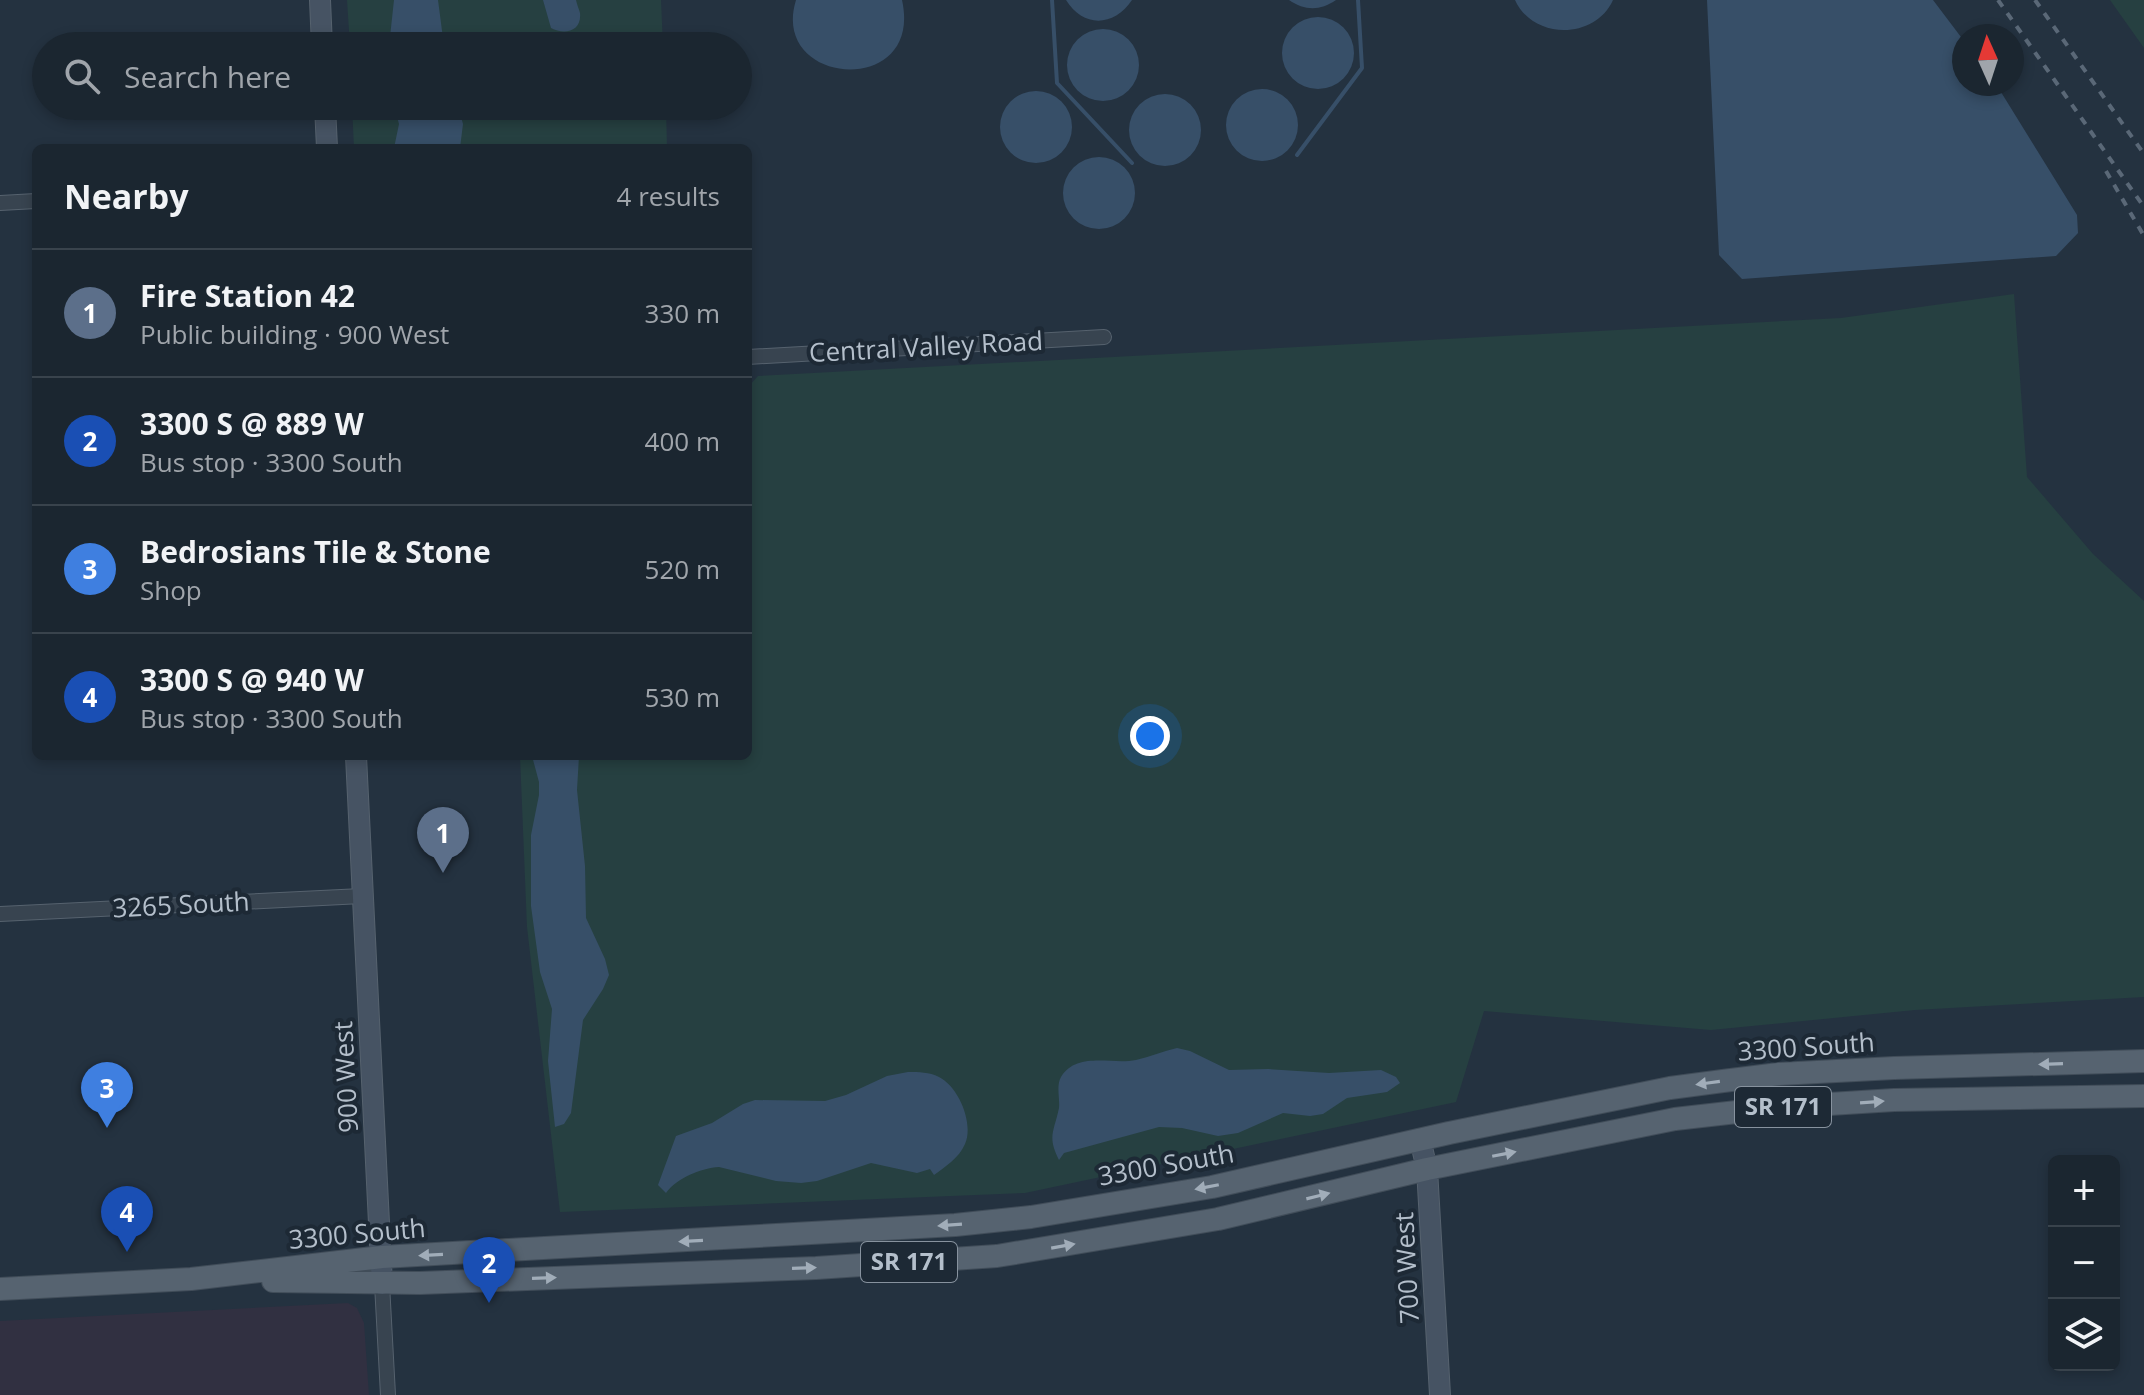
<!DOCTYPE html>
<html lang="en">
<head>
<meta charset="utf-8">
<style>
  body { margin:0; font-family:"Open Sans",sans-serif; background:#242e38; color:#f1f3f6 }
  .controls { position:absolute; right:24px; bottom:24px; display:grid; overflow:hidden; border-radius:12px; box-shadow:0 4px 12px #0003 }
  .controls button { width:72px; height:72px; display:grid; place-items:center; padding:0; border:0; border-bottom:2px solid #39434c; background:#1b2630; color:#f1f3f6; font:40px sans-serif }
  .compass { position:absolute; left:1952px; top:24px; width:72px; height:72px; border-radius:50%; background:#1b2630; box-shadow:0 4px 12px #0003; rotate:357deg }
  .you { position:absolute; left:1150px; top:736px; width:28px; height:28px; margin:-20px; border:6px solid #fff; border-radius:50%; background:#1a73e8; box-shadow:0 0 0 12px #1a73e833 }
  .badge { display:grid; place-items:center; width:52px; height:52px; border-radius:50%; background:#8c9099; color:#fff; font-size:26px; font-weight:700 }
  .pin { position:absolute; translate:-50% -66px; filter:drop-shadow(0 2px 4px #0008) }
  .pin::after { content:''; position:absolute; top:42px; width:28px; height:24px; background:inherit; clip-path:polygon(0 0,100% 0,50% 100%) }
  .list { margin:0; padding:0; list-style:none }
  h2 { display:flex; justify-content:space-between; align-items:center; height:104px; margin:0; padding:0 32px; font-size:34px }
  h2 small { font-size:26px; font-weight:400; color:#a0a5ab }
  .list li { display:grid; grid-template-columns:52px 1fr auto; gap:24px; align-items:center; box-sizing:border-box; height:128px; padding:0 32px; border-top:2px solid #39434c }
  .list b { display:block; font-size:30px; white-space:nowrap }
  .list p { margin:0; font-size:26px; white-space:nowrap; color:#a0a5ab }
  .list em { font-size:26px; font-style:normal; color:#a0a5ab }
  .icon { flex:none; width:44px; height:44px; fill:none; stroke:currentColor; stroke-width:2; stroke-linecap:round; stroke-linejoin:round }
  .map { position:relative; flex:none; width:2144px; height:1395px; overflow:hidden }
  .search { position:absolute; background:#1b2630; box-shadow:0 4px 12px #0003; left:32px; top:32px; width:720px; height:88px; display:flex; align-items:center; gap:20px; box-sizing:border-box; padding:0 28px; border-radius:44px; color:#a0a5ab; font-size:30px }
  .panel { position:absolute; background:#1b2630; box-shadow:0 4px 12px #0003; left:32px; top:144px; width:720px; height:616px; border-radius:12px }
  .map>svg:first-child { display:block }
  .medical { fill:#313041 }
  .green { fill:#264041 }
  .water { fill:#374f68 }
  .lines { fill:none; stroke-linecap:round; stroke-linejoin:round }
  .stream { stroke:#374f68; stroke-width:4 }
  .street-casing { stroke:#56626e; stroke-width:16 }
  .secondary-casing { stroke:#56626e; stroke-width:22 }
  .primary-casing { stroke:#414d59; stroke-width:24 }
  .street { stroke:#384450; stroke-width:14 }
  .secondary { stroke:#465363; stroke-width:20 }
  .primary { stroke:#566370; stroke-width:22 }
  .rail { stroke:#5a6877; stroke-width:4; stroke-dasharray:8 8; stroke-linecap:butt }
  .oneway { fill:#a1adb9 }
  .labels { text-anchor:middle; stroke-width:8; stroke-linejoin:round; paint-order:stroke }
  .shield { fill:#1d2935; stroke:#87929e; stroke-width:2 }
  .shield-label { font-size:24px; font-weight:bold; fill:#b4bfcb }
  .street-label { font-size:26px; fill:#b4bfcb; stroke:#1d2935 }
</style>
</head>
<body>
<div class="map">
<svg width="2144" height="1395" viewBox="0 0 2144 1395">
  <rect width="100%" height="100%" fill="#243240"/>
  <!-- medical -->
  <path class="medical" d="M348,1303L357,1308L364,1323L369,1395H0V1321Z"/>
  <!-- green -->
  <path class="green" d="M347,0H661L663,46H350Z
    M2110,0H2144V48Z
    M352,106H666L667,148H354Z
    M2014,294L2027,477L2093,554L2144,601V997L1915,1010L1711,1030L1484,1011L1456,1102L1025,1193L560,1212L527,927L520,756H748V387L758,376L1841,318Z"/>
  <!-- water -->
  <path class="water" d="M394,0H438L444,46H389Z
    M543,0H576C577,5 579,9 580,13C582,32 564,35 551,28Z
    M796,0H902C924,98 769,87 796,0Z
    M1066,0H1132C1114,27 1083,28 1066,0Z
    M1289,0H1336C1320,11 1305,11 1289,0Z
    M1515,0H1613C1595,40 1533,40 1515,0Z
    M1707,0H1933L1964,41V84H1996L2077,215L2078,233L2056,256L1742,279L1719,255Z
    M1282 53a36 36 0 1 1 72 0a36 36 0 1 1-72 0Z
    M1067 65a36 36 0 1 1 72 0a36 36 0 1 1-72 0Z
    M1226 125a36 36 0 1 1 72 0a36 36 0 1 1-72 0Z
    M1000 127a36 36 0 1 1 72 0a36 36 0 1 1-72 0Z
    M1129 130a36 36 0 1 1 72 0a36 36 0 1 1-72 0Z
    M394,106H458L463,124L460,148H394L399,124Z
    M1063 193a36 36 0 1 1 72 0a36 36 0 1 1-72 0Z
    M532,756H579L577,790L585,866L586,918L605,959L609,975L603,989L583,1020L571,1113L564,1124L555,1127L548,1061L552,1009L540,972L531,906V835L539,795V782Z
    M1177,1048L1190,1051L1229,1070L1268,1069L1329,1073L1381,1070L1396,1077L1400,1083L1387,1092L1347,1098L1323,1114L1310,1116L1283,1113L1238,1133L1218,1136L1182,1128L1159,1127L1064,1153L1059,1160C1047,1136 1054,1132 1059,1108C1060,1098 1056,1086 1061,1077C1077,1051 1112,1065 1136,1060C1150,1057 1163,1051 1177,1048Z
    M908,1072C919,1072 929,1072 939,1077C959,1087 974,1124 965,1144C959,1158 945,1167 934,1175L930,1169L917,1173L871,1163L817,1181L801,1183L776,1181L719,1167C701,1168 677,1178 666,1193L658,1185L676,1136L712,1123L743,1104L755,1100L825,1101L846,1095L887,1076Z"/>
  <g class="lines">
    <!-- stream -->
    <path class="stream" d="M1052,0L1057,83L1132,163
      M1297,155L1362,68L1358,0"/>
    <defs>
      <path id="street" d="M0,203L36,201
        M748,357L1104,337
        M0,914L362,896
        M382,1284L388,1395"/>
      <path id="secondary" d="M320,0L322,46
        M325,106L327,148
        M356,756L382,1284
        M1420,1139L1427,1169L1440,1395"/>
      <path id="primary" d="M273,1281L420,1283L816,1268L997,1256L1218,1219L1427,1169L1675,1119L1781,1107L1894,1100L2144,1096
        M0,1289L191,1279L382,1257L955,1225L1031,1217L1212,1187L1449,1133L1670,1088L1723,1081L1779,1074L1894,1068L2144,1061"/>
    </defs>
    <!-- street casing -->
    <use href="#street" class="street-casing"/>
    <!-- secondary casing -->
    <use href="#secondary" class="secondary-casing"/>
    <!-- primary casing -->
    <use href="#primary" class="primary-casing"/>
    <!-- street -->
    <use href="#street" class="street"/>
    <!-- secondary -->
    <use href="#secondary" class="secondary"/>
    <!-- primary -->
    <use href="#primary" class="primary"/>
    <!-- rail -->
    <path class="rail" d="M1998,0L2144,207
      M2035,0L2144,154
      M2106,171L2144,236"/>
  </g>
  <!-- one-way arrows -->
  <defs><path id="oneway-solid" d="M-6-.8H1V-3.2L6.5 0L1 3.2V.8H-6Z" transform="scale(2)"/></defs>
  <g class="oneway">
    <use href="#oneway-solid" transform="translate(2051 1064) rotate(178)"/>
    <use href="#oneway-solid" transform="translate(1708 1083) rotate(172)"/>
    <use href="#oneway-solid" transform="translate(1872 1102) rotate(-4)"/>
    <use href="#oneway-solid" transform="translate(1504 1154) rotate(-11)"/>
    <use href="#oneway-solid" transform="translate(1207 1187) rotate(169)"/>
    <use href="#oneway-solid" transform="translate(1318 1196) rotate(-14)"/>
    <use href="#oneway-solid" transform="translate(950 1225) rotate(176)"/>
    <use href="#oneway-solid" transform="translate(691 1241) rotate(177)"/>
    <use href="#oneway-solid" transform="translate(1063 1246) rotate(-10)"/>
    <use href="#oneway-solid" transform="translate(431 1255) rotate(177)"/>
    <use href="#oneway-solid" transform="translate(804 1268) rotate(-2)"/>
    <use href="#oneway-solid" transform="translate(544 1278) rotate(-2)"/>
  </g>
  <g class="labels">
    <!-- shield labels -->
    <g class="shield">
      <rect x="1735" y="1087" width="96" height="40" rx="6"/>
      <rect x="861" y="1242" width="96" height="40" rx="6"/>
    </g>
    <g class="shield-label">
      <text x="1783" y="1115">SR 171</text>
      <text x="909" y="1270">SR 171</text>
    </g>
    <!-- street labels -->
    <g class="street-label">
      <text transform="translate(926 347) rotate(-3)" y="9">Central Valley Road</text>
      <text transform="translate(181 905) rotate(-3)" y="9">3265 South</text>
      <text transform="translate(1806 1047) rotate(-4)" y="9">3300 South</text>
      <text transform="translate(346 1077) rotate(-93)" y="9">900 West</text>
      <text transform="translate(1166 1165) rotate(-10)" y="9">3300 South</text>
      <text transform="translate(357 1234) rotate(-5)" y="9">3300 South</text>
      <text transform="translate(1407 1268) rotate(-93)" y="9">700 West</text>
    </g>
  </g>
</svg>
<div class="controls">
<button>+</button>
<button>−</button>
<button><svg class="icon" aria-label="layers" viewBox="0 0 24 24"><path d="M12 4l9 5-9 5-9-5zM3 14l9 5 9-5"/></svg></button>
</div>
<svg class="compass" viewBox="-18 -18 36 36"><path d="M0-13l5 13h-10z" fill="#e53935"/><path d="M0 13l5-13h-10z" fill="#a0a5ab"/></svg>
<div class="you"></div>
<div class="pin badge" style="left:443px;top:873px;background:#5c6f8a">1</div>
<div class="pin badge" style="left:489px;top:1303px;background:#1a4fb4">2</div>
<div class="pin badge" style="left:107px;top:1128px;background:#3f7fe0">3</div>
<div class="pin badge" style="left:127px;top:1252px;background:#1a4fb4">4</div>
<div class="search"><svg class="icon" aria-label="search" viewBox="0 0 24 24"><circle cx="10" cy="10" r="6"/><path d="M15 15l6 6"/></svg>Search here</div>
<section class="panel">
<h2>Nearby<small>4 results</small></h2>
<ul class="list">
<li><span class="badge" style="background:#5c6f8a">1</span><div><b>Fire Station 42</b><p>Public building · 900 West</p></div><em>330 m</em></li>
<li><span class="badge" style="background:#1a4fb4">2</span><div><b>3300 S @ 889 W</b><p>Bus stop · 3300 South</p></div><em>400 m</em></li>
<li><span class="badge" style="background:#3f7fe0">3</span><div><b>Bedrosians Tile &amp; Stone</b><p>Shop</p></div><em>520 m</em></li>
<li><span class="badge" style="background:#1a4fb4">4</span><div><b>3300 S @ 940 W</b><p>Bus stop · 3300 South</p></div><em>530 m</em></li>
</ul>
</section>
</div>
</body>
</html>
